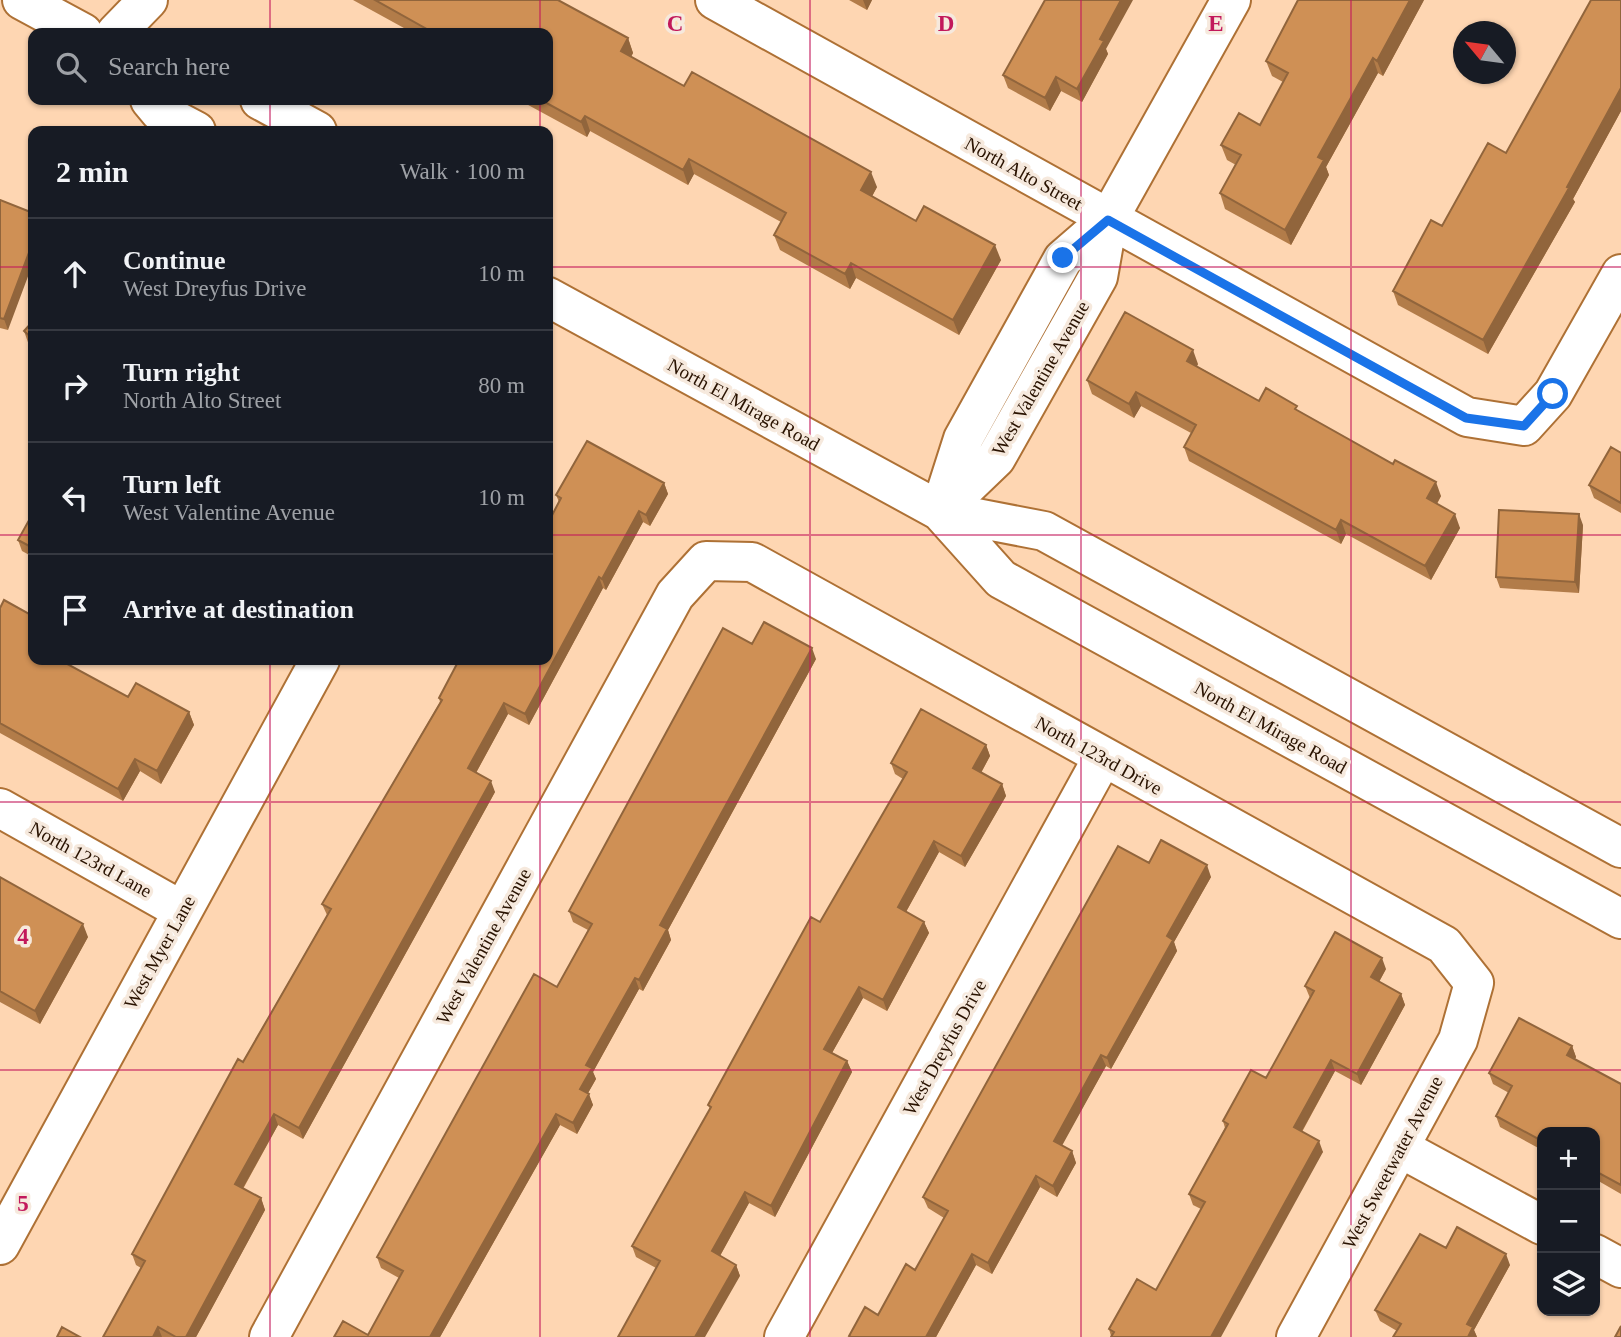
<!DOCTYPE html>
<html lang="en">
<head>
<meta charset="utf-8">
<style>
  body { margin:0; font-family:"Times New Roman",serif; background:#242831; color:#f1f3f6 }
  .controls { position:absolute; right:21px; bottom:21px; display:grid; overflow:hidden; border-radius:14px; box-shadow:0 2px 5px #0004 }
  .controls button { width:63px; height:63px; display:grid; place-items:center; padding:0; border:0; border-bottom:2px solid #363941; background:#171b24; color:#f1f3f6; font:35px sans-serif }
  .compass { position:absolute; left:1453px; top:21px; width:63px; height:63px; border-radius:50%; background:#171b24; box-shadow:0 2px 5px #0004; rotate:299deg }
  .stop { position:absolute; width:21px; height:21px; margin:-16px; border:5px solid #1a73e8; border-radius:50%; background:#fff }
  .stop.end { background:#1a73e8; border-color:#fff; box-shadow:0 2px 7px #0008 }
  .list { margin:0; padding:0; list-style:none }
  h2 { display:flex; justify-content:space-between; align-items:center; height:91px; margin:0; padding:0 28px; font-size:30px }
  h2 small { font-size:23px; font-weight:400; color:#9ea1a6 }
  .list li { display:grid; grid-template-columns:46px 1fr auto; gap:21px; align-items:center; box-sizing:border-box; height:112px; padding:0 28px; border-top:2px solid #363941 }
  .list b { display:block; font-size:26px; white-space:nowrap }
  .list p { margin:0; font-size:23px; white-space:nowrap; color:#9ea1a6 }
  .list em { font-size:23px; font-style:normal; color:#9ea1a6 }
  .icon { flex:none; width:38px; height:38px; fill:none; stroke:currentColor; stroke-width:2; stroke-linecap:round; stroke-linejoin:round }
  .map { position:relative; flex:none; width:1621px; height:1337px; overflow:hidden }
  .search { position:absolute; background:#171b24; box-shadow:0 2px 5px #0004; left:28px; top:28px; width:525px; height:77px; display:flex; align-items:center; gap:18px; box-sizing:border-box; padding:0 24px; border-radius:14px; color:#9ea1a6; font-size:26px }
  .panel { position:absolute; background:#171b24; box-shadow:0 2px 5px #0004; left:28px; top:126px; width:525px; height:539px; border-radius:14px }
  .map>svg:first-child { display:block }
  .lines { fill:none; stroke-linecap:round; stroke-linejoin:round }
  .minor-casing { stroke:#ae7135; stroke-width:42 }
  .major-casing { stroke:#ae7135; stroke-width:42 }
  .minor { stroke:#fff; stroke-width:38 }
  .major { stroke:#fff; stroke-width:38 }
  .wall { fill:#b27c49 }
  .shaded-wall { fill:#91653c }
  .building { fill:#cf9055; stroke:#91653c; stroke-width:2 }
  .route { stroke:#1a73e8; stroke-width:9 }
  .grid { fill:none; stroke:#c2185b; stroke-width:2; stroke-opacity:0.55 }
  .labels { text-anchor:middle; stroke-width:7; stroke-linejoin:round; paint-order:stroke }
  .street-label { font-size:19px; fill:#291200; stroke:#f6e9dd }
  .grid-label { font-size:23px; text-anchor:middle; font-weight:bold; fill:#c2185b; stroke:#f6e9dd; stroke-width:7; stroke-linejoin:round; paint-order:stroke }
</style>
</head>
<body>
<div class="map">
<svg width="1621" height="1337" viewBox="0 0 1621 1337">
  <rect width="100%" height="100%" fill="#fed6b2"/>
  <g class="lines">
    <defs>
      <path id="minor" d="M715,0L1467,417L1524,426L1553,394L1621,274
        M116,33L148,0
        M944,508L996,458L1098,277L1108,220
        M940,511L963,439L1063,259L1108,220L1231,0
        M0,808L181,910
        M1400,1148L1542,1225
        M0,1245L320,660
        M1595,1254L1621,1268
        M269,1337L675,595L706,561L752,562L1444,945L1474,983L1458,1040L1296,1337
        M784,1337L1103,757"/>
      <path id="major" d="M22,0L83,33
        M150,100L160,112L196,131
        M260,100L317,131
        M548,297L940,511L1044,531L1621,848
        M940,511L1001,579L1621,919"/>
    </defs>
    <!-- minor casing -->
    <use href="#minor" class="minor-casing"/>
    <!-- major casing -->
    <use href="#major" class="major-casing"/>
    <!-- minor -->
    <use href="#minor" class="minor"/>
    <!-- major -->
    <use href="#major" class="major"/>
  </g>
  <!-- wall -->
  <path class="wall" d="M353,0H558L628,38L633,53L631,57L684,86L877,187L872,196L916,221L1001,260L959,335L856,278L850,289L780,250L774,235L781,222L694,174L688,185L590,131L587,137L519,100H548V33H413Z
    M849,0H872L867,10Z
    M1424,0L1383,76L1378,73L1326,167L1329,175L1291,245L1225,209L1220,193L1236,165L1227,160L1221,145L1260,125L1283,82L1272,76L1266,61Z
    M1621,0V111L1573,199L1575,202L1488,354L1398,305L1393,291L1442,226L1506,153Z
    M1106,49L1108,54L1082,102L1061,91L1050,111L1008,88L1003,75Z
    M0,200L8,330L0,328Z
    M33,321V350L30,348L24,331Z
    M1198,364L1197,366L1259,401L1300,412L1441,496L1437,504L1460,528L1431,580L1346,534L1341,544L1189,461L1184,447L1191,433L1141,406L1134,418L1092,394L1087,380Z
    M1621,453V513L1594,498L1589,485Z
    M664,483L668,494L650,526L643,522L606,590L603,588L529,725L508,714L476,773L495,792L303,1139L278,1125L243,1189L261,1198L265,1210L196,1337H103L141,1268L136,1265L132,1254L327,915L322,904L440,702L439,698L548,660L559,502L556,495Z
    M33,513V557L22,551L18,540Z
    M1583,525L1579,593L1500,588L1496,577Z
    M0,608L33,660L128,697L189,712L194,725L161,784L140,771L123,801L0,733Z
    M752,644L816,659L668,930L671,940L643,991L639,989L593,1072L596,1079L588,1093L593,1105L577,1134L560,1125L440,1337H334L368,1335L399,1278L381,1268L377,1257L557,987L588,930L573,922L569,911Z
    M986,745L990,756L981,773L1002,784L1006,796L965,867L939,852L906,912L924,922L929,933L887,1011L863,998L832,1053L847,1061L852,1072L775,1217L749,1203L720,1256L736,1265L740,1276L656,1268L636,1257L632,1246L710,1109L708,1105L820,922L903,779L895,774L891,763Z
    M1149,863L1211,877L1174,942L1177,951L1111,1069L1106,1066L1061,1146L1072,1151L1076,1163L1057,1197L1040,1187L992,1274L976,1265L936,1337H849V1336L878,1315L915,1270L944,1218L928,1208L923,1197Z
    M0,877L88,937L40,1024L0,1002Z
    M1386,969L1379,982L1401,994L1405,1005L1361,1085L1335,1071L1302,1132L1323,1152L1111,1336L1109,1329L1156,1290L1201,1209L1193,1205L1189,1194L1225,1128L1223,1121L1266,1078L1310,998L1305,986Z
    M1572,1046L1576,1057L1575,1059L1621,1084V1194L1595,1179V1132H1542V1150L1500,1127L1496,1116L1509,1093L1493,1084L1489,1073Z
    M1446,1248L1510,1265L1474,1330L1477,1337H1393L1397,1331L1380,1321L1375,1310Z"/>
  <!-- shaded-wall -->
  <path class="shaded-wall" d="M863,0H872L867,10Z
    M1121,0H1133L1106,49L1108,54L1082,102L1077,89L1100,39Z
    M1410,0H1424L1383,76L1377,61Z
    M628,38L633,53L626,66L621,51Z
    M1373,58L1378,73L1326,167L1329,175L1291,245L1285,230L1318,157Z
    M1056,77L1061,91L1050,111L1045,98Z
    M1621,88V111L1573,199L1575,202L1488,354L1483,340Z
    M585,116L590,131L587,137L581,122Z
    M689,159L694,174L688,185L683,170Z
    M871,172L877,187L867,206L861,190Z
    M33,242V263L8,330L4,319Z
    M995,245L1001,260L959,335L953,320Z
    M851,263L856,278L850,289L845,274Z
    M1193,350L1198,364L1192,375L1187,361Z
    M1136,392L1141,406L1134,418L1129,404Z
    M1436,482L1441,496L1432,512L1427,498Z
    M664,483L668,494L650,526L646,515Z
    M639,511L643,522L606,590L602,579Z
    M1455,514L1460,528L1431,580L1425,566Z
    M1579,514L1583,525L1579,593L1575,582Z
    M1341,520L1346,534L1341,544L1336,530Z
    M599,577L603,588L529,725L525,714Z
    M812,648L816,659L668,930L671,940L643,991L639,980L660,925Z
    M504,703L508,714L472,780L468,768Z
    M189,712L194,725L161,784L157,771Z
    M986,745L990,756L977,780L973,768Z
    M135,759L140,771L123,801L118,789Z
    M491,781L495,792L303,1139L299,1128Z
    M1002,784L1006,796L965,867L961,856Z
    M934,841L939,852L902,919L898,907Z
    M1207,865L1211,877L1174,942L1177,951L1111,1069L1107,1058L1167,936Z
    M924,922L929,933L887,1011L883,1000Z
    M83,924L88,937L40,1024L35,1011Z
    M1382,958L1386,969L1375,989L1371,977Z
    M635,978L639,989L593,1072L596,1079L584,1100L580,1089L586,1065Z
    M859,987L863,998L828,1060L824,1049Z
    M1401,994L1405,1005L1361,1085L1357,1074Z
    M1572,1046L1576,1057L1571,1066L1567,1055Z
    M1101,1055L1106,1066L1058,1153L1054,1141Z
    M1331,1060L1335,1071L1298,1138L1294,1127Z
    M847,1061L852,1072L775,1217L771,1206Z
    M589,1094L593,1105L577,1134L573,1123Z
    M274,1114L278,1125L239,1195L235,1184Z
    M556,1114L560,1125L440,1337H430Z
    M1319,1141L1323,1152L1221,1337H1211Z
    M1072,1151L1076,1163L1057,1197L1053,1186Z
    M1036,1176L1040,1187L992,1274L988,1263Z
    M745,1192L749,1203L716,1263L712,1251Z
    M261,1198L265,1210L205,1321L196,1337H186Z
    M972,1254L976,1265L936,1337H926Z
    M1506,1254L1510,1265L1474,1330L1477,1337H1468L1467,1324Z
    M736,1265L740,1276L705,1337H695Z
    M158,1327L162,1337H153Z"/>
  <!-- building -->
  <path class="building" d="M375,0H558L628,38L621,51L684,86L692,72L871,172L861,190L916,221L924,206L995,245L953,320L851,263L845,274L774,235L786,213L689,159L683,170L585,116L581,122L541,100H548V33H434Z
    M1045,0H1121L1100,39L1104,41L1077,89L1056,77L1045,98L1003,75Z
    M1298,0H1410L1377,61L1373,58L1318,157L1324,160L1285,230L1220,193L1241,155L1221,145L1239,113L1260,125L1288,73L1266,61Z
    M1591,0H1621V88L1567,187L1569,188L1483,340L1393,291L1431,220L1442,226L1488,143L1506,153Z
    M0,200L33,213V242L4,319L0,318Z
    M1125,312L1193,350L1187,361L1259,401L1266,388L1297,406L1295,409L1393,464L1395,460L1436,482L1427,498L1455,514L1425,566L1341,520L1336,530L1184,447L1196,425L1136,392L1129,404L1087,380Z
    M33,321V339L24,331Z
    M587,441L664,483L646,515L639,511L602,579L599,577L525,714L504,703L468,768L491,781L299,1128L274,1114L235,1184L261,1198L186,1337H176L158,1327L153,1337H103L145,1261L132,1254L238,1059L243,1062L331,909L322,904L442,700L439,698L459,660H548V523L561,498L556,495Z
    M1611,447L1621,453V503L1589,485Z
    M1499,510L1579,514L1575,582L1496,577Z
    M33,513V548L18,540Z
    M4,600L33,616V660H60L128,697L136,683L189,712L157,771L135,759L118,789L0,723V608Z
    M764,622L812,648L660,925L667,929L639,980L635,978L586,1065L592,1068L580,1089L589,1094L573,1123L556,1114L430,1337H334L343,1321L368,1335L403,1271L377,1257L534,974L557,987L592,924L569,911L723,628L752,644Z
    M921,709L986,745L973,768L1002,784L961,856L934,841L898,907L924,922L883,1000L859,987L824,1049L847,1061L771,1206L745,1192L712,1251L736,1265L695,1337H618L660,1261L632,1246L711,1107L708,1105L811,917L820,922L907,772L891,763Z
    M1161,840L1207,865L1167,936L1173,940L1107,1058L1101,1055L1054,1141L1072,1151L1053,1186L1036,1176L988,1263L972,1254L926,1337H851L849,1336L865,1307L878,1315L906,1264L915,1270L948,1211L923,1197L1118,846L1149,863Z
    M0,877L83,924L35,1011L0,991Z
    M1335,932L1382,958L1371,977L1401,994L1357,1074L1331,1060L1294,1127L1319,1141L1211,1337H1111L1114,1332L1109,1329L1137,1279L1156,1290L1205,1202L1189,1194L1228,1124L1223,1121L1251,1070L1266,1078L1314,991L1305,986Z
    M1519,1018L1572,1046L1567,1055L1621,1084V1185L1595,1171V1132H1542V1141L1496,1116L1512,1086L1489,1073Z
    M1457,1227L1506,1254L1467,1324L1473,1327L1468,1337H1393L1401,1324L1375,1310L1420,1234L1446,1248Z
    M1621,1326V1337H1615Z
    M62,1327L80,1337H57Z"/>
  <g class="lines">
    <!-- route -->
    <path class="route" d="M1063,258L1108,220L1466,418L1524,426L1553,394"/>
  </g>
  <!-- grid -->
  <path class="grid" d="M270,0V33M540,0V33M810,0V1337M1081,0V1337M1351,0V1337M270,100V131M540,100V131M0,267H33M548,267H1621M0,535H33M548,535H1621M270,660V1337M540,660V1337M0,802H1621M0,1070H1621"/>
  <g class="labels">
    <!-- street labels -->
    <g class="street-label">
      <text transform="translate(1024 173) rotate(29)" y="7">North Alto Street</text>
      <text transform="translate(1040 378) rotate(-60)" y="7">West Valentine Avenue</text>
      <text transform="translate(744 404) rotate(29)" y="7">North El Mirage Road</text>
      <text transform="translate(1271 727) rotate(29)" y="7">North El Mirage Road</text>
      <text transform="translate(1099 755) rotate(29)" y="7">North 123rd Drive</text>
      <text transform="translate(91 859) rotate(29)" y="7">North 123rd Lane</text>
      <text transform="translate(483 946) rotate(-61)" y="7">West Valentine Avenue</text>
      <text transform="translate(159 952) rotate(-61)" y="7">West Myer Lane</text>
      <text transform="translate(944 1047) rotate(-61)" y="7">West Dreyfus Drive</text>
      <text transform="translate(1392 1162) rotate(-62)" y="7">West Sweetwater Avenue</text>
    </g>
  </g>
  <g class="grid-label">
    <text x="675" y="31">C</text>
    <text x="946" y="31">D</text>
    <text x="1216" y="31">E</text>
    <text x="23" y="944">4</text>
    <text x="23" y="1211">5</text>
  </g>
</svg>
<div class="controls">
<button>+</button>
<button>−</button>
<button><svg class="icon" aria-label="layers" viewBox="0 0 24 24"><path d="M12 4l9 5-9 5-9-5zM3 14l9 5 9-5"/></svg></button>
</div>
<svg class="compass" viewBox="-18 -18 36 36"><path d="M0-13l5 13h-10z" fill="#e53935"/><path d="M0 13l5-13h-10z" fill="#9ea1a6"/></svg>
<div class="stop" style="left:1553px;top:394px"></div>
<div class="stop end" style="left:1063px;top:258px"></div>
<div class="search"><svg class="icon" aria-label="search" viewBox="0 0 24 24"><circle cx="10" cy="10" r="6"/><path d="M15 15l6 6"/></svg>Search here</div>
<section class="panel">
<h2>2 min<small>Walk · 100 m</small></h2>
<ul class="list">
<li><svg class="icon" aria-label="ahead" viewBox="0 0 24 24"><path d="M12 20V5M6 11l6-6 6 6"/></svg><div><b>Continue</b><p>West Dreyfus Drive</p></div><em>10 m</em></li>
<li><svg class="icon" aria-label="right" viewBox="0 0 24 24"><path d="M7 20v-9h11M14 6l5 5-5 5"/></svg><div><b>Turn right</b><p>North Alto Street</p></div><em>80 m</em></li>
<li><svg class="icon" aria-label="left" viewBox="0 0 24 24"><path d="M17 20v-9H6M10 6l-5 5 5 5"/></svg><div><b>Turn left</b><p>West Valentine Avenue</p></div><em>10 m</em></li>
<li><svg class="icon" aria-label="arrive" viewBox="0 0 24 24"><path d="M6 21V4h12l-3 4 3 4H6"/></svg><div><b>Arrive at destination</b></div></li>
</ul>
</section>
</div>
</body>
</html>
